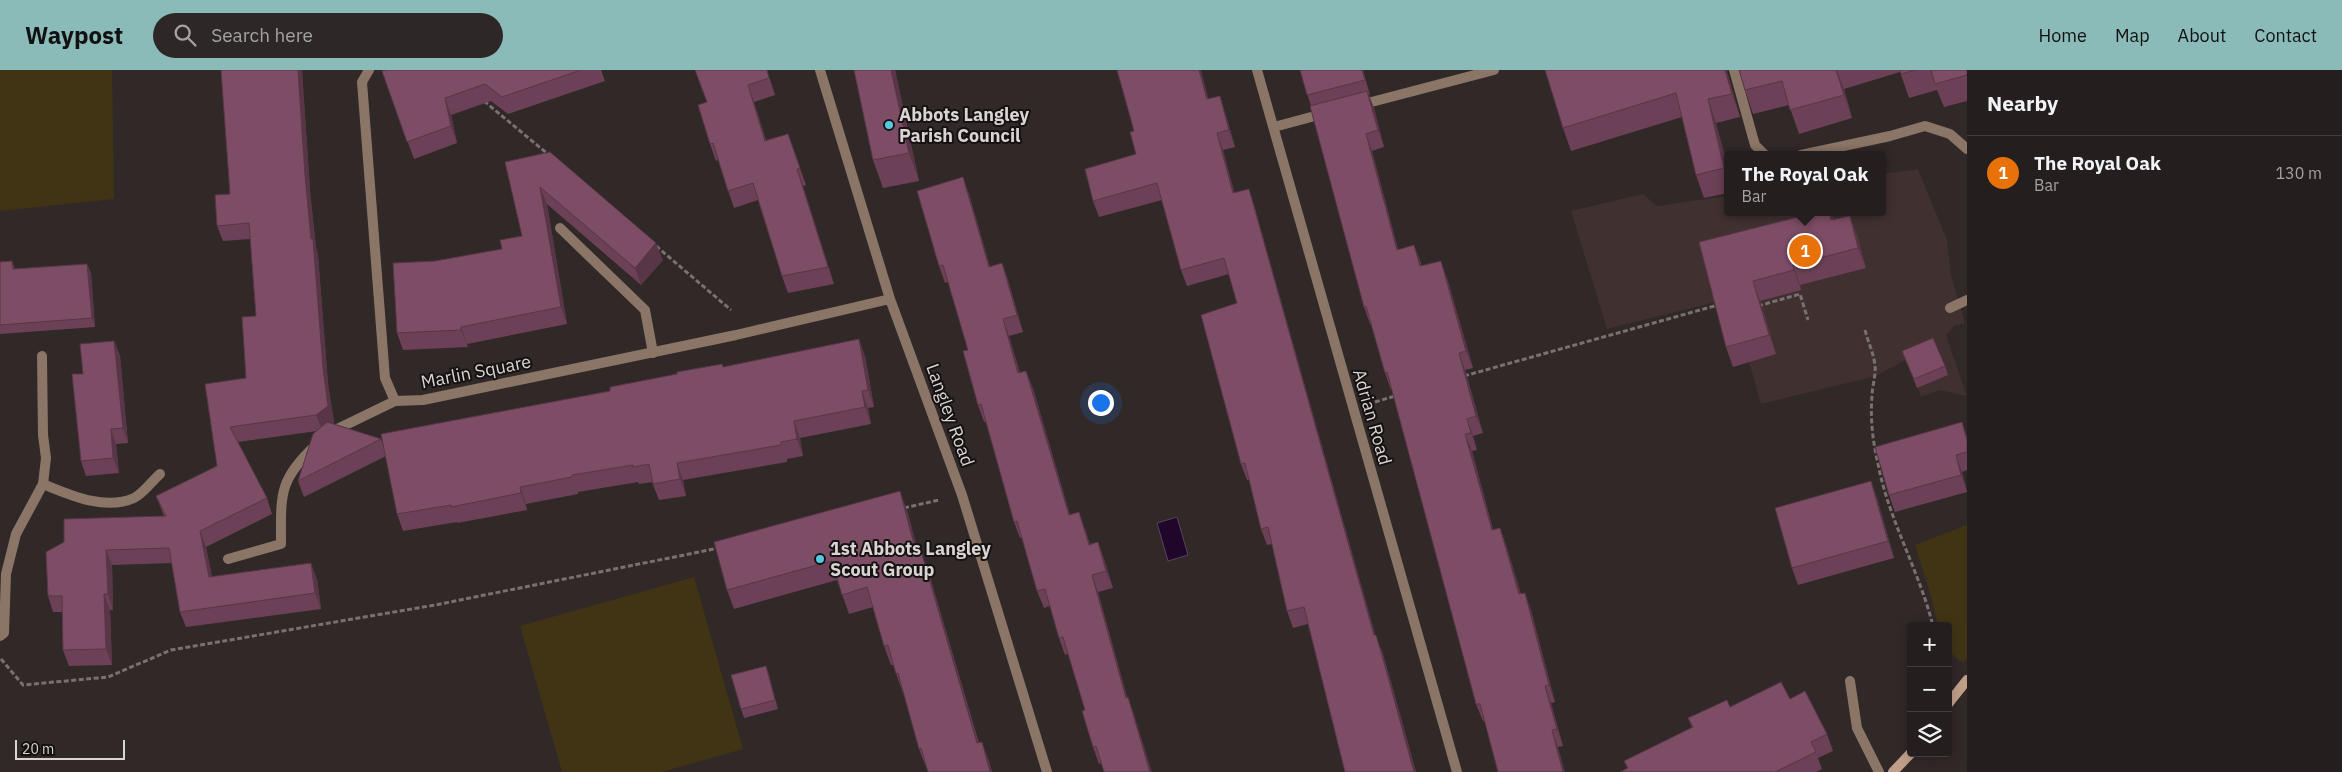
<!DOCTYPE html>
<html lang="en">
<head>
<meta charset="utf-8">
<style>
  body { margin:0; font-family:"IBM Plex Sans",sans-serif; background:#2d2727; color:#f1f3f6 }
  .controls { position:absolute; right:15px; bottom:15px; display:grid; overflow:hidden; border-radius:5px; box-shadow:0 2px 12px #0003 }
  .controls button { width:45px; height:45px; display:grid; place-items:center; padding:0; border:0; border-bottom:1px solid #423c3c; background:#251e1e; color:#f1f3f6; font:25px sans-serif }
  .scale { position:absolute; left:15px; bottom:12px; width:110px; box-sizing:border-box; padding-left:5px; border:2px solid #dbd4d4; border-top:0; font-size:14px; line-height:18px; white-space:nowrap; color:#dbd4d4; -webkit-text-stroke:4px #161212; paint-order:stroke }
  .you { position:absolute; left:1100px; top:332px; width:18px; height:18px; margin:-12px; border:4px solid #fff; border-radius:50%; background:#1a73e8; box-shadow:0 0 0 8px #1a73e833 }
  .badge { display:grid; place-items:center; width:32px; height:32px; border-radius:50%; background:#8bbbb9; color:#fff; font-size:16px; font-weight:700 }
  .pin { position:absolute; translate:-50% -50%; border:2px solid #fff; box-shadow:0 1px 5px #0006 }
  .popup { position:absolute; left:1724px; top:81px; width:162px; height:65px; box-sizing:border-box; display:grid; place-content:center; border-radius:5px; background:#251e1e; filter:drop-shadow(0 1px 4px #0005); font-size:16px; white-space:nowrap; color:#a3a2a4 }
  .popup b { font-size:19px; color:#f1f3f6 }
  .popup::after { content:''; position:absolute; left:50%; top:100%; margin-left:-10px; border:10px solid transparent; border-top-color:#251e1e }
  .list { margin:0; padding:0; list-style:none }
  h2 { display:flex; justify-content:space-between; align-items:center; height:65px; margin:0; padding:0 20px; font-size:21px }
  h2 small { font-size:16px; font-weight:400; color:#a3a2a4 }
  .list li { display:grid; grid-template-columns:32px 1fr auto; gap:15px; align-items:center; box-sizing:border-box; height:75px; padding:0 20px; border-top:1px solid #423c3c }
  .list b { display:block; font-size:19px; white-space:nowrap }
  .list p { margin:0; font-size:16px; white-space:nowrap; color:#a3a2a4 }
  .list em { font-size:16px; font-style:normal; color:#a3a2a4 }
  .icon { flex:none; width:28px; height:28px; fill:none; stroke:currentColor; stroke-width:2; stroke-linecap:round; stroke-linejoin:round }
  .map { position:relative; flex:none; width:1967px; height:702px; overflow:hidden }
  header { display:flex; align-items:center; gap:30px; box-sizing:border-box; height:70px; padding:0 25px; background:#8bbbb9; color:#111 }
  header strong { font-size:24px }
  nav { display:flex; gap:28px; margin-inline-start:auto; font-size:18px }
  .search { width:350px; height:45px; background:#2d2727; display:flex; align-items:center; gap:12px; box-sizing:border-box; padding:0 18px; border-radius:28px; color:#a3a2a4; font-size:19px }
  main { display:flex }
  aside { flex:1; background:#251e1e }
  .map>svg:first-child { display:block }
  .built { fill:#403030 }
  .green { fill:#403415 }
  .water { fill:#20062b; stroke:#58445e }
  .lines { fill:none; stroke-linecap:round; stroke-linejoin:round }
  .path { stroke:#797171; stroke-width:3; stroke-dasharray:5 2.5; stroke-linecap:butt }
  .lane { stroke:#8a7567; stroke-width:10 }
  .street { stroke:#8a7567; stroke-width:10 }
  .secondary { stroke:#c09f89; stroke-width:10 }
  .wall { fill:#6c4157 }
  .shaded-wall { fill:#583547 }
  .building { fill:#7d4c65; stroke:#583547 }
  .poi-dot { fill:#56c9e1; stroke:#161212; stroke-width:2 }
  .labels { text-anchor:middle; stroke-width:4; stroke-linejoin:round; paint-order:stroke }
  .poi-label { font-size:18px; font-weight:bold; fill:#dbd4d4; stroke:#161212; text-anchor:start }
  .street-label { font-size:18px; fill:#dbd4d4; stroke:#161212 }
</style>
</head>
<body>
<header>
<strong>Waypost</strong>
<div class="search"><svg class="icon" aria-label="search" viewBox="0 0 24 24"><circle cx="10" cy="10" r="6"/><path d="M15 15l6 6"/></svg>Search here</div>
<nav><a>Home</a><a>Map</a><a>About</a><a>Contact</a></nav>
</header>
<main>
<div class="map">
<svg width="1967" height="702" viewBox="0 0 1967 702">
  <rect width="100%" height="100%" fill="#312828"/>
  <!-- built -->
  <path class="built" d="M1918,99L1947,170L1951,206L1965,253L1954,256L1946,265L1967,326L1939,320L1921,327L1905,290L1876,306L1761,334L1737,250L1728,229L1607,259L1571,141L1643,124L1657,136L1727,126L1728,142H1882L1883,104Z"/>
  <!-- green -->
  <path class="green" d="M0,0H112L114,129L0,141Z
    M1967,455V588L1963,593L1948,581V556H1938L1931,526L1915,475Z
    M694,507L743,679L662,702H562L520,556Z"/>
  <!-- water -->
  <path class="water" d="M1177,447L1188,485L1168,491L1157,453Z"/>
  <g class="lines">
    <!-- path -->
    <path class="path" d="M484,31L549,85
      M656,176L731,240
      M1758,236L1800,224L1808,250
      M1865,260C1868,272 1874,284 1875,296C1876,306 1872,317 1872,326C1870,350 1873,372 1878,394C1889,451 1919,500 1933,556
      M1464,306L1718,235
      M1375,332L1395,326
      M904,438L939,430
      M1,589L23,615L108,607L171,580L435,535L719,478"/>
    <!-- lane -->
    <path class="lane" d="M1734,0L1755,75L1765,85
      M1360,35L1494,0
      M1274,57L1326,43
      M1801,85L1890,66L1925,56L1950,64L1967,79
      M560,158L645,240L653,283
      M1950,238L1967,230
      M42,286L43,365
      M329,363L395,331
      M43,414C70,425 105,441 134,428C143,424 152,411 160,404
      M228,489L281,474C281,425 278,410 316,375
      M1850,611L1857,658L1879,702"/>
    <!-- street -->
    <path class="street" d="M369,0L362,12L385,308L395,331L423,330L736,265L890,229
      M820,0L890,229L962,425L1047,702
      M1257,0L1457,702
      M0,566L4,563L6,504L16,464L43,414L46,388L43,365"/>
    <!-- secondary -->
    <path class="secondary" d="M1948,634L1967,610
      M1893,702L1911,683"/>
  </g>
  <!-- wall -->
  <path class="wall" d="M221,0H302L310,121L316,178L318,185L328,314L334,352L332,353L381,369L384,378L610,321L723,297L865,286L874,337L868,338L871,354L800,368L803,386L787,389V392L683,410L686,426L659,430L652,412L639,414L638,412L578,422V424L526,434L527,440L457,453V452L403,461L397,444L386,386L304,427L298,411L317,361L238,372L267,428L272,444L206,477L212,507L317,509L321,539L186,557L180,542L172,493L112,495L113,540H110L112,595L69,596L63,580L62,542H53L48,526L46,482L164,446L156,426L217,396L246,308L256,246L250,169L223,171L217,156L230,124Z
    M387,0H601L605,11L508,44L491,31L451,45L457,73L414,89L382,1Z
    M767,0L775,25L754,32L766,70L788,64L806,115L803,116L834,214L788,223L782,206L758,130L734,138L718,90L716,91L710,74L707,32Z
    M854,0H895L919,111L883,118L873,90Z
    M1300,0H1363L1370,25H1369L1374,38L1384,77L1372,81L1398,180L1422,196L1447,208L1473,298L1465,300L1483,363L1473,366L1477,380L1472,381L1493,460L1500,458L1506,475L1521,524L1531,540L1555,632L1551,633L1563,676L1558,677L1492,676L1485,651H1483L1476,634L1392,320H1391L1385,303L1371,254H1370L1364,237L1311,36Z
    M1739,0H1967V31L1944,37L1937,20L1909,28L1900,2L1844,19L1852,48L1799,64L1789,35L1753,44L1745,20Z
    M1727,2L1740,47L1716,53L1728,99V123L1704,128L1696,105L1682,47L1571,81L1563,58Z
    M1209,29L1225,42L1235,77L1223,80L1234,123L1249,119L1254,135L1375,565L1382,581L1391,612L1416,702H1345L1308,554L1293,558L1287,541L1272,474L1267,475L1261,459L1249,410H1247L1241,394L1237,233L1229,204L1187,216L1181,200L1162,130L1099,147L1093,131L1136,84L1134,61Z
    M505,92L663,190L641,215L547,134L567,254L467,274L468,277L403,280L397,263L435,191L502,179L522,166Z
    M969,124L990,197L1002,193L1008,210L1023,262L1009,266L1020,303L1033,318L1070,445L1085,459L1090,474L1098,472L1104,489L1113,518L1098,522L1127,627L1134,644L1101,693L1099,694L1093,677L1085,640L1068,584L1065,585L1059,568L1050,536L1044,538L1037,521L1022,468H1020L1014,452L986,352H984L978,335L968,280L948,212L945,213L939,196Z
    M1833,150L1857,165L1866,198L1800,215L1801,220L1760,231L1776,284L1733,297L1726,277L1699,172Z
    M12,191L15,199L87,194L91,203L95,257L0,264V192Z
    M114,271L120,286L128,373L116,374L119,403L86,406L81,391L83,304Z
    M1902,281L1945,296L1948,305L1917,318Z
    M1962,352L1967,367V400L1962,402L1967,422L1895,442L1889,425Z
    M1877,428L1894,488L1798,515L1792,498Z
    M907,440L918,482L928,500L979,673L989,691L992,702H928L919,679L904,623H903L893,595H891L884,576L873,537L849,544L837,510L734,539L727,520Z
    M769,605L778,639L744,648L741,639Z
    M1790,629L1827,664L1833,681L1818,688L1822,699L1816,702H1620L1627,698L1624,691L1692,658L1688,648L1730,637Z"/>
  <!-- shaded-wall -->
  <path class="shaded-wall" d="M298,0H302L310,121L316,178L318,185L328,314L334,352L322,360L316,345L323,298L305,105Z
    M891,0H895L919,111L909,83Z
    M1199,0H1201L1213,46L1207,29Z
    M1362,0H1363L1370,25L1365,10Z
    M1725,0H1728L1727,2L1740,47L1732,24Z
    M1837,0L1844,19L1852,48L1844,25Z
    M748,15L754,32L771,88L765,71Z
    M1367,21L1374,38L1384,77L1378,60Z
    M1220,26L1225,42L1235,77L1229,60Z
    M445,28L451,45L457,73L451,56Z
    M1708,29L1716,53L1728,99V106L1724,98Z
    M1217,63L1223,80L1239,139L1233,123Z
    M1366,64L1372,81L1403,197L1397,180Z
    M797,99L803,116L834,214L828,197Z
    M963,107L969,124L995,214L989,197Z
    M540,117L547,134L567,254L561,237Z
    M1249,119L1254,135L1380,581L1374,565Z
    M1829,142H1831L1834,150H1831Z
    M1850,146L1857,165L1866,198L1858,178Z
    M656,173L663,190L641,215L635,198Z
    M1414,175L1421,192L1426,213L1420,196Z
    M1441,191L1447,208L1473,298L1466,281Z
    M1002,193L1008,210L1023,262L1017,245Z
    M87,194L91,203L95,257L92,248Z
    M1793,195L1800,215L1801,220L1794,200Z
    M1753,211L1760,231L1776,284L1769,265Z
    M1003,249L1009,266L1024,320L1018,303Z
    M461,257L467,274L468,277L461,260Z
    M859,269L865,286L874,337L868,320Z
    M114,271L120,286L128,373L123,358Z
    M1459,283L1465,300L1483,363L1476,346Z
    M1026,301L1033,318L1075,462L1069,445Z
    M862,321L868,338L871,354L865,337Z
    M1467,349L1473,366L1477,380L1471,363Z
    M794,351L800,368L803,386L797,369Z
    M111,359L116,374L119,403L113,388Z
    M1465,364L1472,381L1498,477L1492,460Z
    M1956,385L1962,402L1967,421L1961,405Z
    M677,393L683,410L686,426L680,409Z
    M1871,411L1877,428L1894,488L1888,471Z
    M520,417L526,434L527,440L521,423Z
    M900,421L907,440L923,501L916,482Z
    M1079,442L1085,459L1095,492L1089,475Z
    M1500,458L1506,475L1526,541L1519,524Z
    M200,461L206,477L215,523L209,507Z
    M1098,472L1104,489L1113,518L1106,501Z
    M106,480L112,495L113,540L108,524Z
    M921,481L928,500L984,693L977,673Z
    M311,493L317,509L321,539L315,523Z
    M1092,505L1098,522L1132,645L1126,628Z
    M1525,523L1531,540L1555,632L1549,615Z
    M104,524L110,540L112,595L106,579Z
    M1376,565L1391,612L1416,702H1414Z
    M766,596L769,605L778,639L775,630Z
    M1545,616L1551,633L1563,676L1557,659Z
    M1128,627L1134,644L1152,702H1150Z
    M1552,660L1558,677L1565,702H1563Z
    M982,672L989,691L992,702H990Z"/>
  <!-- building -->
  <path class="building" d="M221,0H298L305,105L311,169H313L323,298L328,336L316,345L230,357L267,428L200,461L209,507L311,493L315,523L180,542L169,478L106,480L108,524H104L106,579L63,580L62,526H48L46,482L64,472V449L166,446L156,426L217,396L205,314L246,308L242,247L256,246L249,153L217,156L215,125L230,124Z
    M387,0H581L502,27L485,14L445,28L451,56L407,72L382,1Z
    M695,0H767L769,8L748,15L765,71L788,64L800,98L797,99L828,197L782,206L753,113L728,121L713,73L710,74L698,35L707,32Z
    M854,0H891L909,83L873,90Z
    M1117,0H1199L1207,29L1220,26L1229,60L1217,63L1233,123L1249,119L1374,565H1376L1385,596L1414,702H1345L1304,537L1287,541L1268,457L1261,459L1245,393L1241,394L1201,245L1237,233L1224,188L1181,200L1157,113L1093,131L1085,99L1136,84L1130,62L1134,61Z
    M1300,0H1362L1365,10L1307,25Z
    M1545,0H1725L1732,24L1708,29L1724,98L1696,105L1676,23L1563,58Z
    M1739,0H1836L1844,25L1790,40L1782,11L1745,20Z
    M1900,0H1916L1901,4Z
    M1931,0H1967V6V5L1935,14Z
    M1367,21L1378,60L1366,64L1397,180L1414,175L1420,196L1441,191L1466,281L1459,283L1476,346L1467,349L1471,363L1465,364L1492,460L1500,458L1519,524L1525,523L1549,615L1545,616L1557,659L1552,660L1563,702H1498L1480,634H1476L1387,302L1385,303L1366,236L1364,237L1310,36Z
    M550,82L656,173L635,198L540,117L561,237L461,257V260L397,263L393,193L435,191L502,179L500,170L522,166L505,92Z
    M963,107L989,197L1002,193L1017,245L1003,249L1018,303L1026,301L1069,445L1079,442L1089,475L1098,472L1106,501L1092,505L1126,628L1128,627L1150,702H1104L1096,676L1093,677L1082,641L1085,640L1063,567L1059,568L1045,519L1037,521L1017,451L1014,452L981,334L978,335L963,281L968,280L943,195L939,196L917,121Z
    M1797,142H1829L1831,150L1850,146L1858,178L1793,195L1794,200L1753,211L1769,265L1726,277L1699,172L1798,147Z
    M12,191L13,199L87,194L92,248L0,255V192Z
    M1933,268L1945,296L1914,309L1902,281Z
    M859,269L868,320L862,321L865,337L794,351L797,369L781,372V375L677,393L680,409L653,414L649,394L633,397V395L572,405V407L520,417L521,423L451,437V435L397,444L381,364L610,321V317L677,304V302L722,294L723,297Z
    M114,271L123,358L111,359L113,388L81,391L72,304H83L80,274Z
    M327,352L381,369L298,411L313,364Z
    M1962,352L1967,371V382L1956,385L1961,405L1889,425L1875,377Z
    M1871,411L1888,471L1792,498L1775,438Z
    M900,421L916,482L921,481L977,673L982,672L990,702H928L921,678L919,679L898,603L896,604L888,575L884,576L867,517L842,525L832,491L727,520L714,472Z
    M766,596L775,630L741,639L731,605Z
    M1781,612L1790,629L1805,621L1827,664L1811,672L1816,682L1775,702H1620L1628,698L1624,691L1693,657L1688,648L1727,630L1730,637Z"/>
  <!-- markers -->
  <g class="poi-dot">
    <circle cx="889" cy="55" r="5"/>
    <circle cx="820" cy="489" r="5"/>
  </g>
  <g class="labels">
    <!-- poi labels -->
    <g class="poi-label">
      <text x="899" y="51">Abbots Langley<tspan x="899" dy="21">Parish Council</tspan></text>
      <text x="830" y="485">1st Abbots Langley<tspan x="830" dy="21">Scout Group</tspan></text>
    </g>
    <!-- street labels -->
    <g class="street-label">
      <text transform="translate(476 302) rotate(-11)" y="6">Marlin Square</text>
      <text transform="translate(950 345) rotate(70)" y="6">Langley Road</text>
      <text transform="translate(1372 347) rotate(74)" y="6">Adrian Road</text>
    </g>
  </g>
</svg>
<div class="controls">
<button>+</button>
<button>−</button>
<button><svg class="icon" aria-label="layers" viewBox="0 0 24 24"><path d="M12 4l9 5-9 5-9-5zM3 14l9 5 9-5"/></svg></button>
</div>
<div class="scale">20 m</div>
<div class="you"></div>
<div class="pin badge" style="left:1805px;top:181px;background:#e8710a">1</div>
<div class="popup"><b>The Royal Oak</b>Bar</div>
</div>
<aside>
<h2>Nearby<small></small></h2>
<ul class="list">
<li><span class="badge" style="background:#e8710a">1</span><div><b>The Royal Oak</b><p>Bar</p></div><em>130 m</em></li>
</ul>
</aside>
</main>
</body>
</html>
